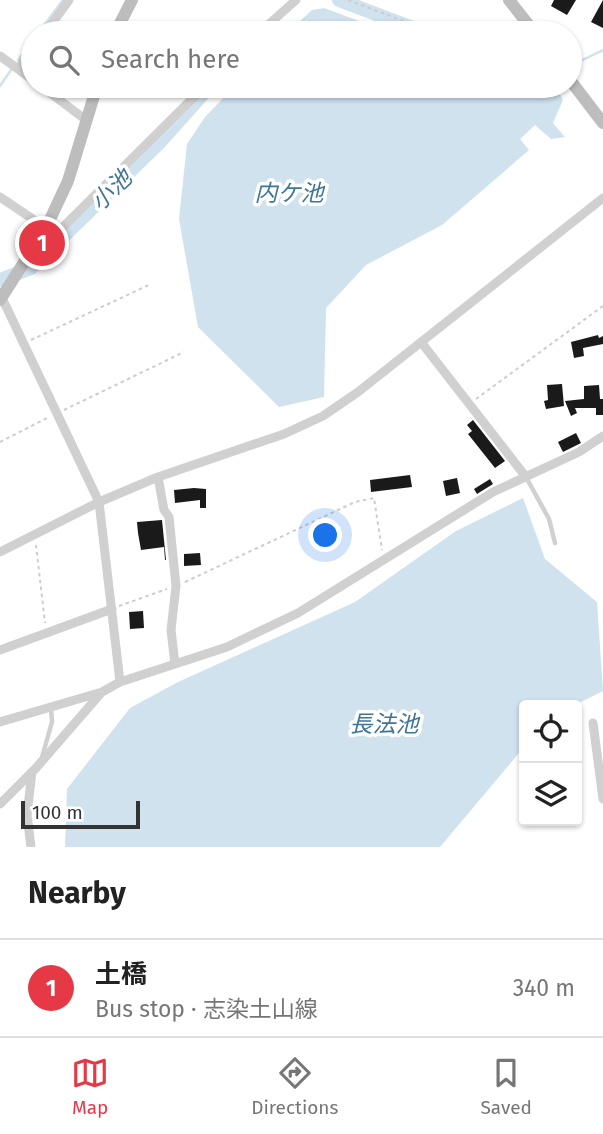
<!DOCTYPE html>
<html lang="en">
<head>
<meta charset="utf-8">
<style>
  body { margin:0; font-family:"Fira Sans","Noto Sans JP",sans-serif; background:#f6f6f6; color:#222 }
  .controls { position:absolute; right:21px; bottom:21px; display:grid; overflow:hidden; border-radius:7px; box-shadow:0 2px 5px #0004 }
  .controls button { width:63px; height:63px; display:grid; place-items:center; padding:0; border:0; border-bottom:2px solid #e0e0e0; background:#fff; color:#222; font:35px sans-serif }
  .scale { position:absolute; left:21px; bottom:18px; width:119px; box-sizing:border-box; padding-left:7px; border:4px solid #333; border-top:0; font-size:19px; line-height:24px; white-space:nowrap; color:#333; -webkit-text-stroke:5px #fff; paint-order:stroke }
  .you { position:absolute; left:326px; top:536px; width:24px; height:24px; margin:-18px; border:5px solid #fff; border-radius:50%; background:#1a73e8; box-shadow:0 0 0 10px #1a73e833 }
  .badge { display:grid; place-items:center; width:46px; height:46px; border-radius:50%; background:#e63946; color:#fff; font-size:23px; font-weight:700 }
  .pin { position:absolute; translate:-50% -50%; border:4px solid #fff; box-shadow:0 2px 7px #0006 }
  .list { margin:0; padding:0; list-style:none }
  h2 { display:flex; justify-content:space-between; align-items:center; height:91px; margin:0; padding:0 28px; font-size:30px }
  h2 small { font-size:23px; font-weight:400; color:#767676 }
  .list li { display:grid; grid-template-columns:46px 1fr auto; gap:21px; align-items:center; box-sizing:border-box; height:98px; padding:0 28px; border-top:2px solid #e0e0e0 }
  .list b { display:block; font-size:26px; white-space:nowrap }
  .list p { margin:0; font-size:23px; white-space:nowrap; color:#767676 }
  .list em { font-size:23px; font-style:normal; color:#767676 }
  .icon { flex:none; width:38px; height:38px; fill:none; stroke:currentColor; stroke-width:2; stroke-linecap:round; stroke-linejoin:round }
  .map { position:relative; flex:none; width:603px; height:847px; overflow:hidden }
  .search { position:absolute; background:#fff; box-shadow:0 2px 5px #0004; left:21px; right:21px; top:21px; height:77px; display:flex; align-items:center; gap:18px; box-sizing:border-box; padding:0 24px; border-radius:38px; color:#767676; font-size:26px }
  .sheet { height:189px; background:#fff }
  nav { display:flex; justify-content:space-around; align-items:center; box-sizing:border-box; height:98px; border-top:2px solid #e0e0e0; background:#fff; font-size:19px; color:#767676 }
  nav a { display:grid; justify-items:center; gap:4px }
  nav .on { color:#e63946 }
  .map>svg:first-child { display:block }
  .water { fill:#cfe2ee }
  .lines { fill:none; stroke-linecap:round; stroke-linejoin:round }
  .stream { stroke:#cfe2ee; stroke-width:2.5 }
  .river { stroke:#cfe2ee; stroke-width:14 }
  .building { fill:#1a1a1a }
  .path { stroke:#cdcdcd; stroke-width:2; stroke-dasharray:3.5 3.5; stroke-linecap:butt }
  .lane { stroke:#d0d0d0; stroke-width:4.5 }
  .street { stroke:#d0d0d0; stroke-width:9 }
  .secondary { stroke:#bdbdbd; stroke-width:12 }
  .labels { text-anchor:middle; stroke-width:7; stroke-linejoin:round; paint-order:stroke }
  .water-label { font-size:23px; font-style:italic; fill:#3f7597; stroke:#fff }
</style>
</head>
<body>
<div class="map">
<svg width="603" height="847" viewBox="0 0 603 847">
  <rect width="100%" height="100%" fill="#fff"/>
  <!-- water -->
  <path class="water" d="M324,8L392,33H287L312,10Z
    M235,86H555L563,100L553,123L565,137L551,139L535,125L520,139L529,150L442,225L366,265L326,308L324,397L279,407L198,327L179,219L187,144L205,117Z
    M523,498L545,559L597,602L603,691L575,705H524V747L440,847H65L67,789L130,708L178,682L355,602L456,531Z"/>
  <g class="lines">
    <!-- stream -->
    <path class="stream" d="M38,33L63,0
      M18,60L33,40
      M570,66L603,50
      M0,86L11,70"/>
    <!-- river -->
    <path class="river" d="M339,0L426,33
      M0,280L31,268L159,143L210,86"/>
  </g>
  <!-- building -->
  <path class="building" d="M554,0H576L567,15L551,6Z
    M603,0V28L591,22Z
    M598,335L599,338L603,336V344L583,348L584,356L574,358L571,342Z
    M562,384L564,406L546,409L544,401L548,400L547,385Z
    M599,385L600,399H603V415H596V408H575L577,413L571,416L565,401L584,399V386Z
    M473,420L505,461L495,468L468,434L472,431L467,425Z
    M576,433L581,443L563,452L558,442Z
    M410,475L412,487L371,492L370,480Z
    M457,478L460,493L446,496L443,481Z
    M490,479L493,484L477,494L474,489Z
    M194,488L206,489V508H200V500L175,503L174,490Z
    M162,520L166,560H165L164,547L141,550L138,533L137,522Z
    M200,553L201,565L184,566V554Z
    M143,611L144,628L130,629L129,612Z"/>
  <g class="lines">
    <!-- path -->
    <path class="path" d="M348,0L436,33
      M31,340L151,284
      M476,399L603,306
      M64,410L184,352
      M0,442L49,417
      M36,545L45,623
      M185,582L355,502L374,498L382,550
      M119,606L167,589"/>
    <!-- lane -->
    <path class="lane" d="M526,477L549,519L555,543
      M42,757L52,722L51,707"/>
    <!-- street -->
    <path class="street" d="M45,33L69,0
      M259,33L296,0
      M0,56L33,80
      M18,69L33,49
      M41,86L86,120
      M0,197L46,228L60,230L205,86
      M2,298L99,502L120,682
      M421,342L526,477
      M158,477L164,510L169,517L176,586L171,630L175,664
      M0,552L99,502L158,477L284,434L323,416L358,392L603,198
      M0,650L112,609
      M0,722L102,692L120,682L227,647L298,613L493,492L579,452L603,436
      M593,723L603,799
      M0,804L36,768L101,693
      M31,847L27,815L32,772"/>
    <!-- secondary -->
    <path class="secondary" d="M509,0L535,33
      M115,33L132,0
      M570,80L603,123
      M0,300L46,228L68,181L97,86"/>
  </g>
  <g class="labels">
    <!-- water labels -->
    <g class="water-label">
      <text transform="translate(111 190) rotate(-44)" y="8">小池</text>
      <text x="289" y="201">内ケ池</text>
      <text x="384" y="732">長法池</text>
    </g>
  </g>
</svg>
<div class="controls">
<button><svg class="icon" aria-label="locate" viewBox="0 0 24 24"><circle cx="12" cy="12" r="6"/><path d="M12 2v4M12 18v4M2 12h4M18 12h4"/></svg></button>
<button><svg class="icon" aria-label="layers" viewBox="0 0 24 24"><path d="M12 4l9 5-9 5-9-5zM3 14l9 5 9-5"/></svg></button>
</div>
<div class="scale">100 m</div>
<div class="you"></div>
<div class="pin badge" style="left:42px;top:243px">1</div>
<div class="search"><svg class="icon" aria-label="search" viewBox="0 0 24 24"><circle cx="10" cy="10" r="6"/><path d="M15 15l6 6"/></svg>Search here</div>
</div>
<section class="sheet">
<h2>Nearby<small></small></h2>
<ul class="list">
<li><span class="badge">1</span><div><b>土橋</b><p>Bus stop · 志染土山線</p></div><em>340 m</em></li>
</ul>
</section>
<nav>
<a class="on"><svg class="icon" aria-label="map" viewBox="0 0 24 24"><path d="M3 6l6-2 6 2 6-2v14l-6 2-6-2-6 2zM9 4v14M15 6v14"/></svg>Map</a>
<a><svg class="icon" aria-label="directions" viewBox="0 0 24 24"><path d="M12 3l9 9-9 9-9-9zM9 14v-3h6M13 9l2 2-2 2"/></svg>Directions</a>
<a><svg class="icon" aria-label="saved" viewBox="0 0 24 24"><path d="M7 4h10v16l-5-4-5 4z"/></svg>Saved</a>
</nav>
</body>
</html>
